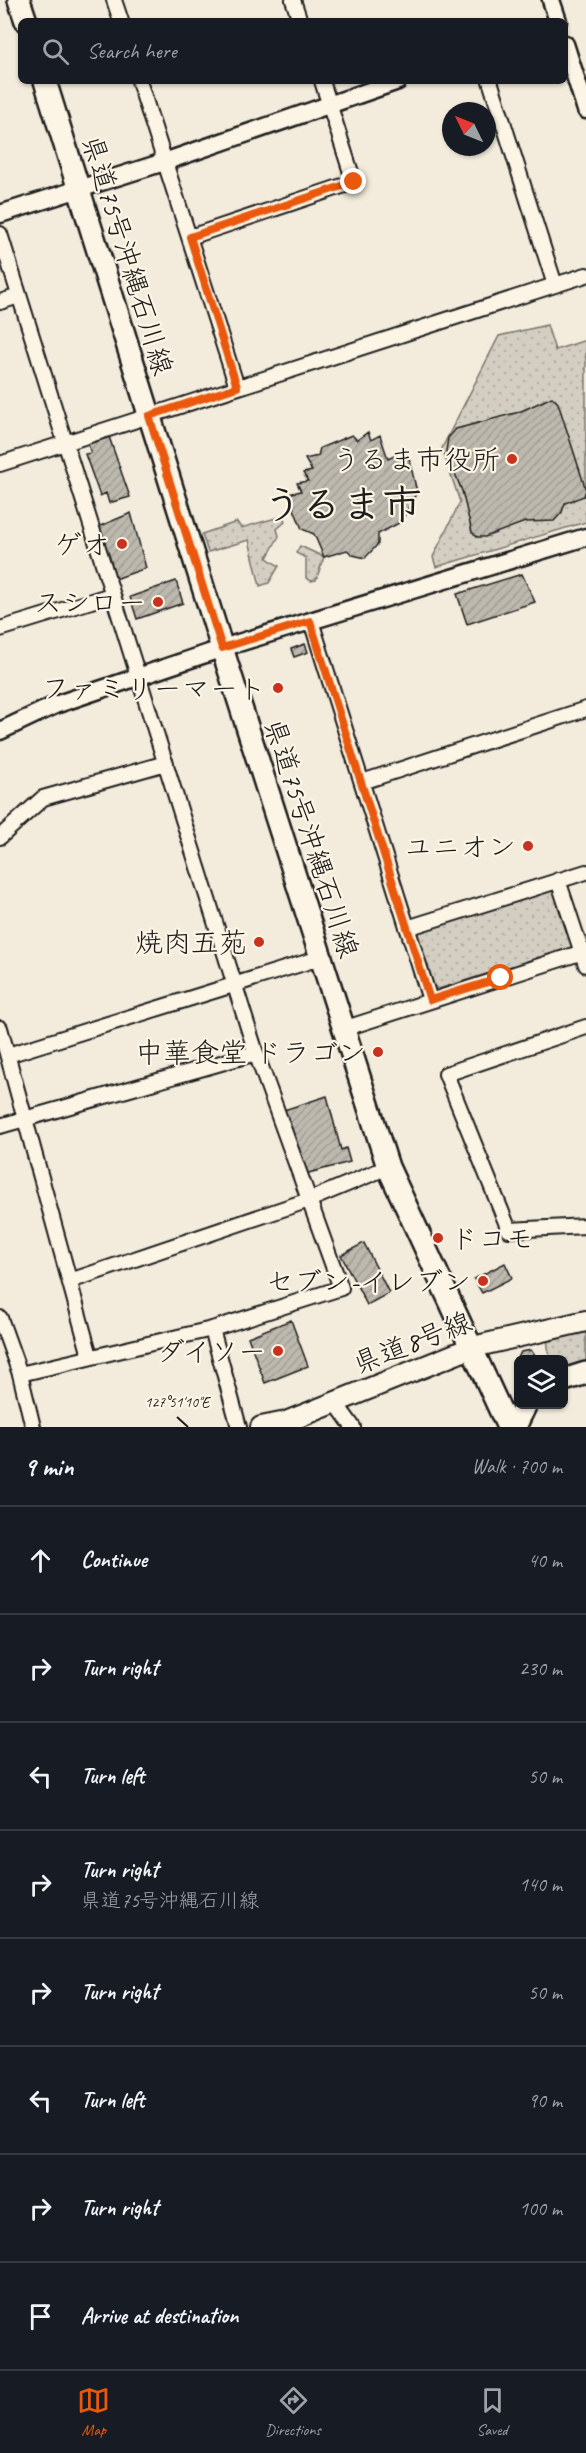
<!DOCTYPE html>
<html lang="en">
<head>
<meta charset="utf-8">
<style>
  body { margin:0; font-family:Caveat,"Klee One",sans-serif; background:#242831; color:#f1f3f6 }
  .controls { position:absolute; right:18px; bottom:18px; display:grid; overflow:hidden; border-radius:9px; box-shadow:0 2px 4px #0004 }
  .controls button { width:54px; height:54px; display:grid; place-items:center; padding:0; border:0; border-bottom:2px solid #363941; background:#171b24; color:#f1f3f6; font:30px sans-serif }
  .compass { position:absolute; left:442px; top:102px; width:54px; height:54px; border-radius:50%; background:#171b24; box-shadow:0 2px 4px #0004; rotate:313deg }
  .stop { position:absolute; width:18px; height:18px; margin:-14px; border:4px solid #ea580c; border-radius:50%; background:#fff }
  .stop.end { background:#ea580c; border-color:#fff; box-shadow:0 2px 6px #0008 }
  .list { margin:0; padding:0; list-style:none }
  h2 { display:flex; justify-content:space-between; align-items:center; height:78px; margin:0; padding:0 24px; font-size:26px }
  h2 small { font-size:20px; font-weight:400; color:#9ea1a6 }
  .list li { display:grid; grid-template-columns:39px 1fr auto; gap:18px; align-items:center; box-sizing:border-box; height:108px; padding:0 24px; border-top:2px solid #363941 }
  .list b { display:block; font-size:22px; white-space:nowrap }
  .list p { margin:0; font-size:20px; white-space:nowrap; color:#9ea1a6 }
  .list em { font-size:20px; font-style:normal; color:#9ea1a6 }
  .icon { flex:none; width:33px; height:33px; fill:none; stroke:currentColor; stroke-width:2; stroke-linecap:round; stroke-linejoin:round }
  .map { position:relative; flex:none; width:586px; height:1427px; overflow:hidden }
  .search { position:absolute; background:#171b24; box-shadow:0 2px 4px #0004; left:18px; right:18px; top:18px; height:66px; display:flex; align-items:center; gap:15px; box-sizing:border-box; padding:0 21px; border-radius:9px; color:#9ea1a6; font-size:22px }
  .sheet { height:942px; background:#171b24 }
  nav { display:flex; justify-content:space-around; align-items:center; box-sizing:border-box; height:84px; border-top:2px solid #363941; background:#171b24; font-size:16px; color:#9ea1a6 }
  nav a { display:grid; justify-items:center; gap:3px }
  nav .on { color:#ea580c }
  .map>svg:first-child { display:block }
  .green { fill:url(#green-dots); stroke:#78756e; stroke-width:1.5 }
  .building { fill:url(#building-hatch); stroke:#1c1c1c; stroke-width:1.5 }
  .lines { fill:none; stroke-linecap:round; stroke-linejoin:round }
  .minor-casing { stroke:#1c1c1c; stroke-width:18 }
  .tertiary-casing { stroke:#1c1c1c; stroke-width:21 }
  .secondary-casing { stroke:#1c1c1c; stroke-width:24 }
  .primary-casing { stroke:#1c1c1c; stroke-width:26 }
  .minor { stroke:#fcf5e5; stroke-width:14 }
  .tertiary { stroke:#fcf5e5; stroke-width:16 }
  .secondary { stroke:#fcf5e5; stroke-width:20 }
  .primary { stroke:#fcf5e5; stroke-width:21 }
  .route { stroke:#ea580c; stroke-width:8 }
  .ticks { fill:none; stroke:#1c1c1c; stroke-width:2 }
  .poi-dot { fill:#c8321e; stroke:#fcf5e5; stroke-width:2 }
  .labels { text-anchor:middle; stroke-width:4.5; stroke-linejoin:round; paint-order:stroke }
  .street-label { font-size:28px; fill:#1c1c1c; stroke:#fcf5e5 }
  .poi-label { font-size:28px; fill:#1c1c1c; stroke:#fcf5e5; text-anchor:end }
  .town-label { font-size:40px; font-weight:bold; fill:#1c1c1c; stroke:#fcf5e5 }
  .ticks-label { font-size:15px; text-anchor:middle; fill:#1c1c1c; stroke:#fcf5e5; stroke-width:4.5; stroke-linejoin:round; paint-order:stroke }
</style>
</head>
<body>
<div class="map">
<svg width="586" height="1427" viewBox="0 0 586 1427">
  <defs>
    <pattern id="green-dots" width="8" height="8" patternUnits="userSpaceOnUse" patternTransform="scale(1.5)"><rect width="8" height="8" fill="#d3cec1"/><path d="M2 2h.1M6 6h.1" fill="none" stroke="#b5b0a5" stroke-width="1.8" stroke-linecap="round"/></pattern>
    <pattern id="building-hatch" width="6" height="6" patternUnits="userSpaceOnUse" patternTransform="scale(1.5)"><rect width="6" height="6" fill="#beb9ae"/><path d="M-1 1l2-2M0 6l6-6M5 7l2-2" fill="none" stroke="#a39e95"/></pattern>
  </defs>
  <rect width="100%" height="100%" fill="#f3ecdd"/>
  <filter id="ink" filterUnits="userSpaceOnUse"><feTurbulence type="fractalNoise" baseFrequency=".0167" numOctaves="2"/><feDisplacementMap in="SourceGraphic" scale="12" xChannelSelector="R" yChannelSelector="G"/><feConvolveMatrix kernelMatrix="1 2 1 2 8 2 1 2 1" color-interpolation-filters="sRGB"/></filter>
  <g filter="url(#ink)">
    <!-- green -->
    <path class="green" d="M547,325L555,350L586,340V522L436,567L433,557L460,502L442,448L499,336Z
      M283,516L285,522L277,529L279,536L267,558L279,566L269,583L260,586L249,540L208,552L202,534L237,522L241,528Z
      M300,546L324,557L316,580L311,581L306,578V558L296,553Z
      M549,889L556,895L572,947L438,989L431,985L416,935L422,928Z
      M586,1330V1363L564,1374V1360H545L549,1354L547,1339Z"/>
    <!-- building -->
    <path class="building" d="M552,397L558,403L586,490L584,496L565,503L562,512L554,521L525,522L485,537H477L472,532L462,491L446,451L448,438L456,429L519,412Z
      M107,431L130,497L109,503L106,493L100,496L85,454L91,453L85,437Z
      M368,432L371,440L380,435L388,459L407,450L417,492L401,522L378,534V544L365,558L353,555L347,550L324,557L314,534L302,529L288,494L301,491L297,483L308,481L303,473L312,471L305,459L318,456L320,448L352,435L357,440Z
      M131,513L146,568L115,579L98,527Z
      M522,574L535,602L467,624L457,594Z
      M176,581L183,603L137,619L130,597Z
      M305,644L308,652L294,657L291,649Z
      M327,1096L341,1150L346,1148L350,1162L301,1175L284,1110Z
      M364,1243L389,1293L367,1305L341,1255Z
      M505,1263L512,1278L482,1293L474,1279Z
      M291,1320L308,1366L265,1383L248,1337Z
      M531,1350L535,1356L533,1360L518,1358L521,1352Z"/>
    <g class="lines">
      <defs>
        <path id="minor" d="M114,0L121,21
          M293,0L300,21
          M139,81L237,387
          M490,81L555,285
          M0,234L256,1053L341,1288L212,1329L20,1374
          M190,237L354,182L322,81
          M0,302L19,296
          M0,464L586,275
          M311,621L430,1000
          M0,629L111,595
          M362,782L586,709
          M0,837L43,798L166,763
          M558,880L586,965
          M407,928L586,872
          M586,1027L446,1074L509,1230L586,1226
          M0,1028L90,1356
          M343,1029L586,951
          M8,1055L320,958
          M0,1126L256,1053
          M70,1281L309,1200L388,1167
          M0,1318L20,1374L33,1427
          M212,1329L239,1427
          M335,1402L353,1427"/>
        <path id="tertiary" d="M551,0L558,21
          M565,44L586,110
          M0,214L164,162L398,81
          M0,731L55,705L235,644L586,537"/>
        <path id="secondary" d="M261,1427L286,1422L473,1347L586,1321"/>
        <path id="primary" d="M19,0L26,21
          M45,81L222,648L388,1167L508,1427
          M564,1380L586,1373
          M515,1427L526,1404"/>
      </defs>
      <!-- minor casing -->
      <use href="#minor" class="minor-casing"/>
      <!-- tertiary casing -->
      <use href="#tertiary" class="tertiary-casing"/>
      <!-- secondary casing -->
      <use href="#secondary" class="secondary-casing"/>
      <!-- primary casing -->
      <use href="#primary" class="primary-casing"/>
      <!-- minor -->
      <use href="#minor" class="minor"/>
      <!-- tertiary -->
      <use href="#tertiary" class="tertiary"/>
      <!-- secondary -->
      <use href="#secondary" class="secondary"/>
      <!-- primary -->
      <use href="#primary" class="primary"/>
    </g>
  </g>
  <g class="lines" filter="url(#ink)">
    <!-- route -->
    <path class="route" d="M354,182L190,237L237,387L149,416L222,648L310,621L430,1000L501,978"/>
  </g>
  <!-- ticks -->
  <path class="ticks" d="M177,1417L188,1427"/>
  <!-- markers -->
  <g class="poi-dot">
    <circle cx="512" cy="459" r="6"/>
    <circle cx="122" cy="544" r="6"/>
    <circle cx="158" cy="602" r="6"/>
    <circle cx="278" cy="688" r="6"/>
    <circle cx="528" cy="846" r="6"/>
    <circle cx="259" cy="942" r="6"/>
    <circle cx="378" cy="1052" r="6"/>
    <circle cx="438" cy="1238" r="6"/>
    <circle cx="483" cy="1281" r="6"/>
    <circle cx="278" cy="1351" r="6"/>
  </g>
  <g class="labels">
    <!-- street labels -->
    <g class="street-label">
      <text transform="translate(128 255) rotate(73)" y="10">県道75号沖縄石川線</text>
      <text transform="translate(312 838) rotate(72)" y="10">県道75号沖縄石川線</text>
      <text transform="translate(412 1342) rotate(-21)" y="10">県道8号線</text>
    </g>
    <!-- poi labels -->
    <g class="poi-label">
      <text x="500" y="469">うるま市役所</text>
      <text x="110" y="554">ゲオ</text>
      <text x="146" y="612">スシロー</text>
      <text x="266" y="698">ファミリーマート</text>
      <text x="516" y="856">ユニオン</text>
      <text x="247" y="952">焼肉五苑</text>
      <text x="366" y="1062">中華食堂 ドラゴン</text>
      <text x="450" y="1248" text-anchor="start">ドコモ</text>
      <text x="471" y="1291">セブン-イレブン</text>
      <text x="266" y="1361">ダイソー</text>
    </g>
    <!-- town labels -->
    <g class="town-label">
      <text x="342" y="518">うるま市</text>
    </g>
  </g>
  <g class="ticks-label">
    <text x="177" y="1407">127°51'10"E</text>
  </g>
</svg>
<div class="controls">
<button><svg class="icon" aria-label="layers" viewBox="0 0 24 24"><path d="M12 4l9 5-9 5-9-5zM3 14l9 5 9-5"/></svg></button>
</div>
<svg class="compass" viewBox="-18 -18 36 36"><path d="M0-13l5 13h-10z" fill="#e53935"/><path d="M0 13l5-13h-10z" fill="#9ea1a6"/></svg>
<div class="stop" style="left:501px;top:978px"></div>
<div class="stop end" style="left:354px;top:182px"></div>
<div class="search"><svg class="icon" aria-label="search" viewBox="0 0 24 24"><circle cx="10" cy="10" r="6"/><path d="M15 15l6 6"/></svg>Search here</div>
</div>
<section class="sheet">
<h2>9 min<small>Walk · 700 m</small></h2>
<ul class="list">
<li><svg class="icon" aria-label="ahead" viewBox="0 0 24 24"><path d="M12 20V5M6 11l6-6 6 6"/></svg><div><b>Continue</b></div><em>40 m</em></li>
<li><svg class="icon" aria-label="right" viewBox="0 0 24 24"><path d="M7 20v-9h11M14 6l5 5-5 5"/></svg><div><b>Turn right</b></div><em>230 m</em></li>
<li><svg class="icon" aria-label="left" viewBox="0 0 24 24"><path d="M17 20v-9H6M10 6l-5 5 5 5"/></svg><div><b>Turn left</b></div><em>50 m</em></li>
<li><svg class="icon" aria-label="right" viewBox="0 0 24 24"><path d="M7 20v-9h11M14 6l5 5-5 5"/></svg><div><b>Turn right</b><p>県道75号沖縄石川線</p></div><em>140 m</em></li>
<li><svg class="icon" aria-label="right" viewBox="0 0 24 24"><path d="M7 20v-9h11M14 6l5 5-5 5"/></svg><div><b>Turn right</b></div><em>50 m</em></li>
<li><svg class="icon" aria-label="left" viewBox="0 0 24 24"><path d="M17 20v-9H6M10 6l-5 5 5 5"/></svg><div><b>Turn left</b></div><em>90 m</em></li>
<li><svg class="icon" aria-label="right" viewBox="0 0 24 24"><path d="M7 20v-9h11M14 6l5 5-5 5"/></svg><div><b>Turn right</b></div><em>100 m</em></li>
<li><svg class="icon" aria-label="arrive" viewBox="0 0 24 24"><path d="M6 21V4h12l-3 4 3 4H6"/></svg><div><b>Arrive at destination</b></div></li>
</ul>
</section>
<nav>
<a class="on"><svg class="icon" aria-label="map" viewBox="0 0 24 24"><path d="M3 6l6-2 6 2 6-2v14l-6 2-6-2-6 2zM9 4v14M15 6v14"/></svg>Map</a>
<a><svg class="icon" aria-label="directions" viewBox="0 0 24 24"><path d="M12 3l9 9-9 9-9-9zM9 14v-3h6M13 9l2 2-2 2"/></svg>Directions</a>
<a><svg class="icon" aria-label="saved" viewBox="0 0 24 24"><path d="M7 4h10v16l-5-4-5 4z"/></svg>Saved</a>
</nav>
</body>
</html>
